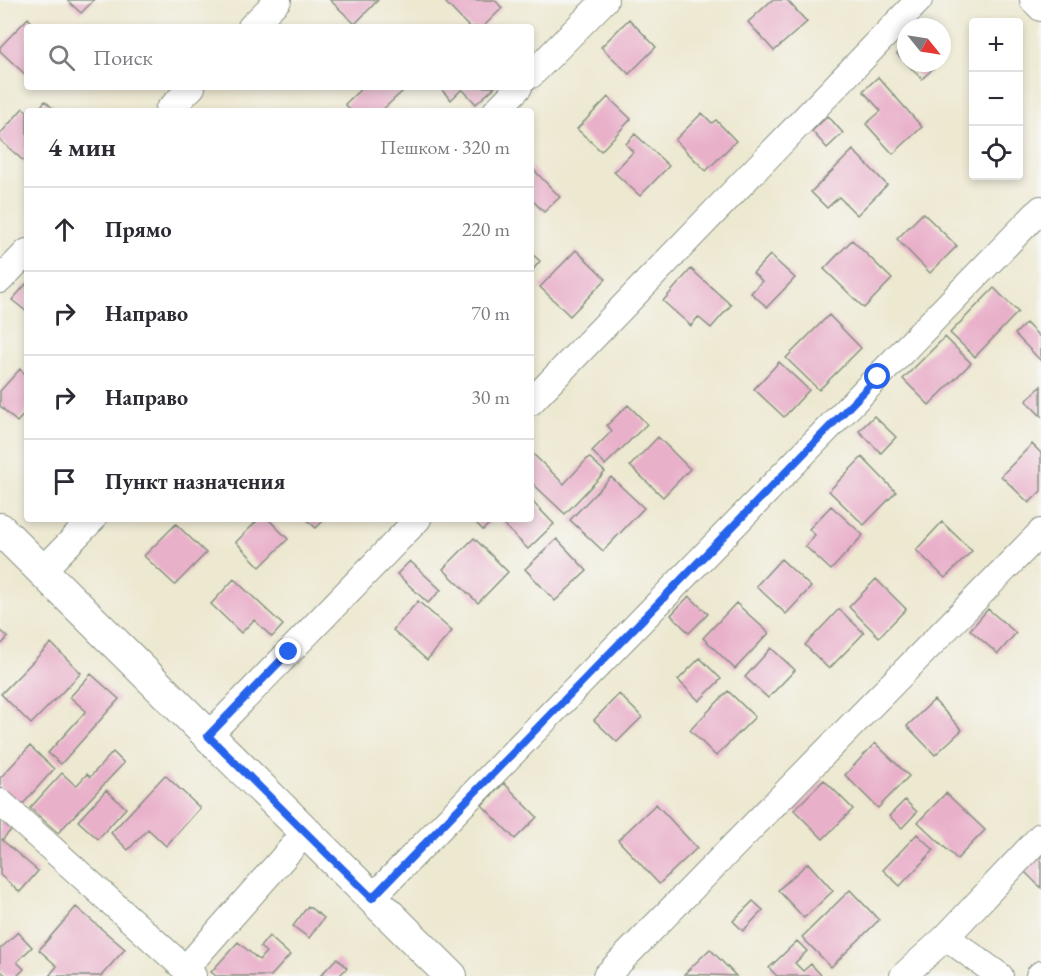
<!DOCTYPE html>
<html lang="ru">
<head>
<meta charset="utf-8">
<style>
  body { margin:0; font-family:"EB Garamond",serif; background:#f7f7f7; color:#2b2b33 }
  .controls { position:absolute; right:18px; top:18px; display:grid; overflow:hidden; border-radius:6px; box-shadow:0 3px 9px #0003 }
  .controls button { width:54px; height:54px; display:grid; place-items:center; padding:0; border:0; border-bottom:2px solid #e1e1e2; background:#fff; color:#2b2b33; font:30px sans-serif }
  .compass { position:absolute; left:897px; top:18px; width:54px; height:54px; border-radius:50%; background:#fff; box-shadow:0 3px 9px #0003; rotate:120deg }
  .stop { position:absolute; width:18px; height:18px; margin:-14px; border:4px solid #2563eb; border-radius:50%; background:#fff }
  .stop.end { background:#2563eb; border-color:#fff; box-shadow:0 2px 6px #0008 }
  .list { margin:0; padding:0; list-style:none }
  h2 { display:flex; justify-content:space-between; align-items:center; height:78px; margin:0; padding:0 24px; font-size:26px }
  h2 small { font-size:20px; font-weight:400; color:#7c7c81 }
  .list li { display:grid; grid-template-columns:39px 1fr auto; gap:18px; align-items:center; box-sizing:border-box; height:84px; padding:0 24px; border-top:2px solid #e1e1e2 }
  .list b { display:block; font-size:22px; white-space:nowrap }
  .list em { font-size:20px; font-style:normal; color:#7c7c81 }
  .icon { flex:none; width:33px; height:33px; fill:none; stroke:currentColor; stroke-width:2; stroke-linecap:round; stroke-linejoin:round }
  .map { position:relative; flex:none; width:1041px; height:976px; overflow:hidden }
  .search { position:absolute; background:#fff; box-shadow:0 3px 9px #0003; left:24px; top:24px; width:510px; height:66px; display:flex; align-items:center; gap:15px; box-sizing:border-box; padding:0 21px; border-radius:6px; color:#7c7c81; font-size:22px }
  .panel { position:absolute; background:#fff; box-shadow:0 3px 9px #0003; left:24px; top:108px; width:510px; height:414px; border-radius:6px }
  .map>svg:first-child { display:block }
  .building { fill:#e9b0ca }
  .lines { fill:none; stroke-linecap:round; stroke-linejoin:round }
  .minor-casing { stroke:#869282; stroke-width:28 }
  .tertiary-casing { stroke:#869282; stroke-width:34 }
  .minor { stroke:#fff; stroke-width:26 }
  .tertiary { stroke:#fff; stroke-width:32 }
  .route { stroke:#2563eb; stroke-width:8 }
</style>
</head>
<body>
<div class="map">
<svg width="1041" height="976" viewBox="0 0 1041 976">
  <rect width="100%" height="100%" fill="#f6f6f2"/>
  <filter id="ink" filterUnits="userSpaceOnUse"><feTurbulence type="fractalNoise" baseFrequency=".0167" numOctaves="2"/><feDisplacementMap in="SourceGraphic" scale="12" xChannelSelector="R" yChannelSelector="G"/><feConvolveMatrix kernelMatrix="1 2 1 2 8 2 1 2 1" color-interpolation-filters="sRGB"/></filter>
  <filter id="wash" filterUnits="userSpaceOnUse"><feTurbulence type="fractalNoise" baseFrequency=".008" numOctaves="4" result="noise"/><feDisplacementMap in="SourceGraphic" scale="24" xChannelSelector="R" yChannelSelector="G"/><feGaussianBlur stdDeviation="1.35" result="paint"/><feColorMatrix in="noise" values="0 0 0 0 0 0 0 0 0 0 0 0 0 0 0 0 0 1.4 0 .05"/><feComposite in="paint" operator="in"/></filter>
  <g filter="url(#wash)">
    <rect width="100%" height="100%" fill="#ede8d0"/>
    <g id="blocks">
      <!-- building -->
      <path class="building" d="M67,0H94L81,13Z
        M330,0H378L355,24Z
        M449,0H495L502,8L483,27H469L446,3Z
        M772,0H787L807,22L774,51L748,22Z
        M28,18L36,27H27V76L0,51V47Z
        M629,19L656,47L629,74L601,47Z
        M906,45V63L897,54Z
        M906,63H939L922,79Z
        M878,77L922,127L893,154L866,124L881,111L863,91Z
        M363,87H399L403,91L381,111H351L345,104Z
        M439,87H495L476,104L462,89L451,100Z
        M608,97L631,119L601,151L577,129Z
        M45,101L56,111H37Z
        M23,108L27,111V164L0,140V134Z
        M702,113L712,123L716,120L736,141L706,171L675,140Z
        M828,116L843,133L827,148L812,131Z
        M635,134L669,166L640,196L614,172L633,152L626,144Z
        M853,150L887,185L857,215L839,197L827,208L811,192Z
        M531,167L560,197L544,212L531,199Z
        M923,213L957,246L930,273L897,239Z
        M852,240L892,279L864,308L824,269Z
        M576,250L606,279L570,316L540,287Z
        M531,253L540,261L531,272Z
        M770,255L795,278L767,307L751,293L762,281L753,273Z
        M691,269L731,305L711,328L698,317L691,326L663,301Z
        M27,283V312L12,300Z
        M994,288L1018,312L975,357L950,333Z
        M829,315L861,348L819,390L786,358Z
        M1026,323L1041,338V361L1015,334Z
        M945,337L971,363L929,405L903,379Z
        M779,362L809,390L784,417L754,389Z
        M20,369L27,376V411L17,422L0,406V391Z
        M1041,386V416L1026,401Z
        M628,405L647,424L605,465L592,451L612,431L607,425Z
        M874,416L896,437L881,453L859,431Z
        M658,437L690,469L663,497L630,466Z
        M1032,444L1041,453V491L1029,503L1001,476Z
        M531,452L564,484L589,457L605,472L565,514L531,482Z
        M862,457L896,492L864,525L829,491Z
        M611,477L644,508L603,551L570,520Z
        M531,500L554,524L528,549L502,523L506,519H531Z
        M831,506L863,535L831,570L805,546L815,535L809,529Z
        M259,519H268L288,539L260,567L236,542Z
        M306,519H325L316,528Z
        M472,519H494L483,530Z
        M942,522L972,551L945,578L916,550Z
        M176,524L206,553L175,585L144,556Z
        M474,538L508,572L478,603L443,569Z
        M557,539L587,571L555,601L525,569Z
        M781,559L811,587L786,614L756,586Z
        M410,561L441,590L428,603L397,574Z
        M234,579L283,625L272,637L254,620L241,633L211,604Z
        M876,579L906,609L879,637L849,607Z
        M689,596L708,614L689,633L671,615Z
        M418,601L452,631L427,660L393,630Z
        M736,603L769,633L735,669L703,638Z
        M839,609L864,633L829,669L805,645Z
        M988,609L1016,633L998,654L970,630Z
        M0,630L8,637L0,646Z
        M51,643L81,673L31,724L1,694Z
        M771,648L795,670L768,698L745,677Z
        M700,658L721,679L699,701L678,680Z
        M91,674L119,699L61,764L48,753L86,711L70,697Z
        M728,691L755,717L716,756L690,730Z
        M619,694L642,717L617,742L594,720Z
        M934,700L962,730L935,755L907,726Z
        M875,743L909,776L878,808L845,775Z
        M30,746L54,769L21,806L0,787V778Z
        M113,752L124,763L58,833L30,808L62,773L76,786L87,774L90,777Z
        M165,775L200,808L166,846L148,829L128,850L111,833Z
        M824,780L853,809L823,839L794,810Z
        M504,783L537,817L515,839L482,805Z
        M106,790L126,808L98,839L78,821Z
        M946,793L985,830L957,859L918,822Z
        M905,800L917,812L902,828L889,816Z
        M656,804L697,848L659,884L618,840Z
        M0,819L12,829L2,840L38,871L20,892L0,875Z
        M917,834L934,850L900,886L883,870Z
        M1041,847V888L1021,868Z
        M808,863L833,891L804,918L778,890Z
        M850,890L879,920L831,967L802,937Z
        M753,901L763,910L743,931L733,921Z
        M308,906L324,918L309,938L293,926Z
        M76,907L125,949L101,976H49L57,966L39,950Z
        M18,932L32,947L17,962L24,969L17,976H6L0,970V949Z
        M269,936L290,955L271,976H216L211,972L238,942L259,960L266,952L260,947Z
        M797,941L807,951L795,963L803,971L811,964L822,976H777L769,968Z
        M710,949L736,976L684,974Z
        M337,958L347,968L339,976H320Z"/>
    </g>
  </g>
  <g filter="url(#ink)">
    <use href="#blocks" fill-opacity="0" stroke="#869282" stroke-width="1.5"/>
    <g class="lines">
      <defs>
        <path id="minor" d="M1033,0L1041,8
          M251,27L278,0
          M531,75L605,0
          M168,111L192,87
          M496,111L519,87
          M0,280L27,252
          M531,402L919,0
          M42,571L93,519
          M208,736L418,519
          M0,802L193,976
          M372,898L1041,209
          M946,937L1000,976
          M185,969L306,832
          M606,976L1041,532
          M903,976L946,937L1041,836
          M1039,976L1041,974"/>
        <path id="tertiary" d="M0,529L451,976"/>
      </defs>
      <!-- minor casing -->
      <use href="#minor" class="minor-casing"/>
      <!-- tertiary casing -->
      <use href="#tertiary" class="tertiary-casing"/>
      <!-- minor -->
      <use href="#minor" class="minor"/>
      <!-- tertiary -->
      <use href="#tertiary" class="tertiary"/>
    </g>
  </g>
  <g class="lines" filter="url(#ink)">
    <!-- route -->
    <path class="route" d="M289,652L208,736L372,898L878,377"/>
  </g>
</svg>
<div class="controls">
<button>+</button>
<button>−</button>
<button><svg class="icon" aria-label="locate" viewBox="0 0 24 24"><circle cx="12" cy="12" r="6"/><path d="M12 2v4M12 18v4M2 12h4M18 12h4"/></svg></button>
</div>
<svg class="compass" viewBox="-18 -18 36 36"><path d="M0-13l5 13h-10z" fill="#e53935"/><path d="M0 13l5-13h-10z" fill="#7c7c81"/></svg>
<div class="stop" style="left:878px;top:377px"></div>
<div class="stop end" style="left:289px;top:652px"></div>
<div class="search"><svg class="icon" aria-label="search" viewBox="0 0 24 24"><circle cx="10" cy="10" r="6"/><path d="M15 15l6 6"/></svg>Поиск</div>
<section class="panel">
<h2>4 мин<small>Пешком · 320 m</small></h2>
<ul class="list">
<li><svg class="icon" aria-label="ahead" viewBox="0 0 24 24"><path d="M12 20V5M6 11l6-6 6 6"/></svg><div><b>Прямо</b></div><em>220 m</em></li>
<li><svg class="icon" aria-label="right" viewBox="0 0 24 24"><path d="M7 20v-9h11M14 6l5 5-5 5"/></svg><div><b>Направо</b></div><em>70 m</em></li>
<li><svg class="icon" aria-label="right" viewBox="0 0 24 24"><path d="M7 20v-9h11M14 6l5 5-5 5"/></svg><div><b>Направо</b></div><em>30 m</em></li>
<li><svg class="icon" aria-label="arrive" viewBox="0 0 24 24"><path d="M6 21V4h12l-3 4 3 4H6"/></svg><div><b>Пункт назначения</b></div></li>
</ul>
</section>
</div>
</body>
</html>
